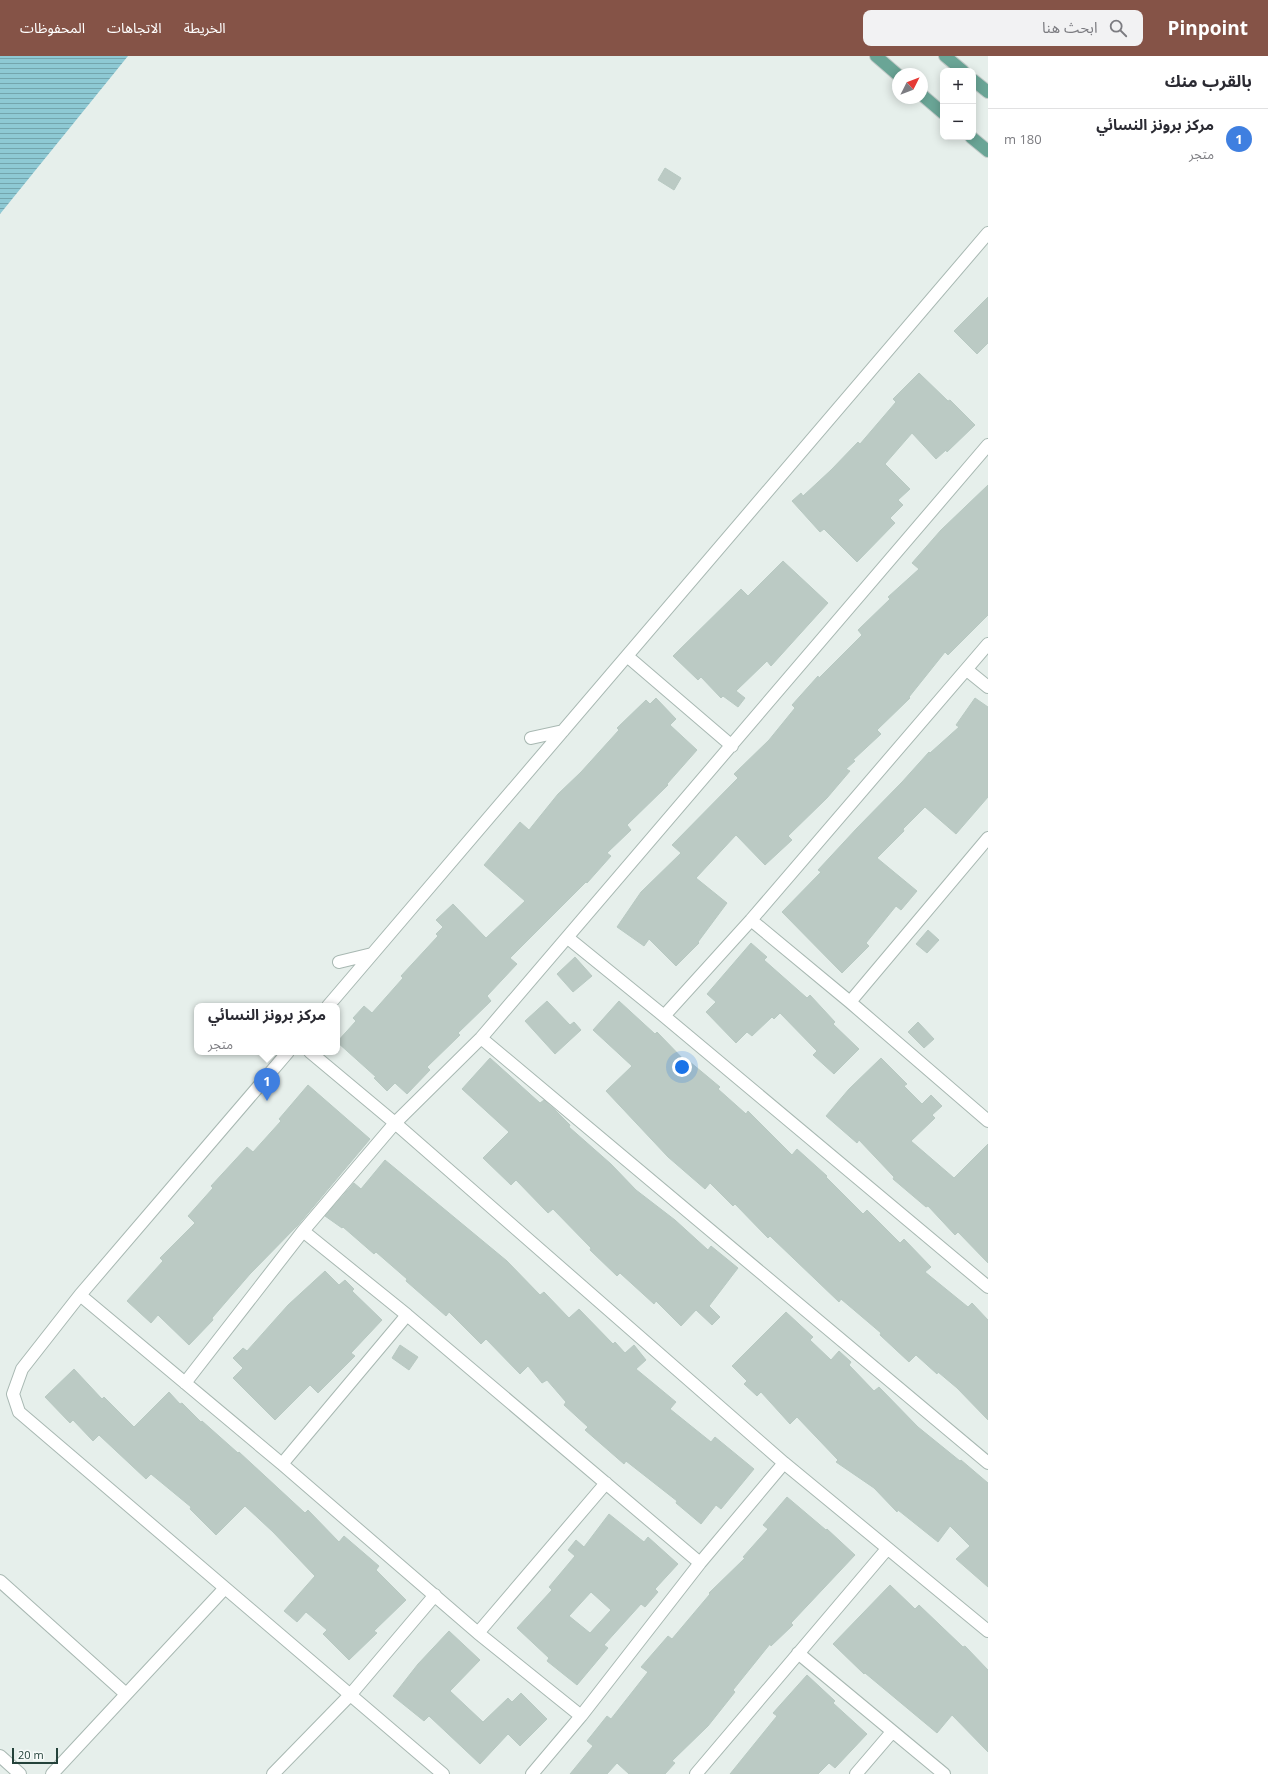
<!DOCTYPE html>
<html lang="ar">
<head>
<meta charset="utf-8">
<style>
  body { margin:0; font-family:"Open Sans","Noto Sans Arabic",sans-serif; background:#f2f2f3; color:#2b2b33; direction:rtl }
  .controls { position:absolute; right:12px; top:12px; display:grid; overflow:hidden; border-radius:8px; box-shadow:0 2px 10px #0003 }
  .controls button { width:36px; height:36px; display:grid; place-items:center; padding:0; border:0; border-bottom:1px solid #e1e1e2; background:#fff; color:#2b2b33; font:20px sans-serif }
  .compass { position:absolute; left:892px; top:12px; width:36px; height:36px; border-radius:50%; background:#fff; box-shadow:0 2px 10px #0003; rotate:48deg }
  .scale { position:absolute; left:12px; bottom:10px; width:46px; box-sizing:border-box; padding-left:4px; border:2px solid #24423a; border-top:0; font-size:11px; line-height:14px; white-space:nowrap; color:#24423a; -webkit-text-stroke:3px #f7fbf9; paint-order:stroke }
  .you { position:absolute; left:682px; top:1011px; width:14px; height:14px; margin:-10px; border:3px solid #fff; border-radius:50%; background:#1a73e8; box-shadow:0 0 0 6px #1a73e833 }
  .badge { display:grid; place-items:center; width:26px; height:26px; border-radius:50%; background:#855347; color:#fff; font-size:13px; font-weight:700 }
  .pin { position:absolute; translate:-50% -33px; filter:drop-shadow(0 1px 2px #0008) }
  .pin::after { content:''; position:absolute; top:21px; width:14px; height:12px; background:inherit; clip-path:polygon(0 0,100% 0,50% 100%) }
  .popup { position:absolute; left:194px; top:947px; width:146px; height:52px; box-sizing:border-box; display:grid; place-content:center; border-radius:8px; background:#fff; filter:drop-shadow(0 1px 3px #0005); font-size:13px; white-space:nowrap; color:#7c7c81 }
  .popup b { font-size:15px; color:#2b2b33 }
  .popup::after { content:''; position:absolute; left:50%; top:100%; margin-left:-8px; border:8px solid transparent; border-top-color:#fff }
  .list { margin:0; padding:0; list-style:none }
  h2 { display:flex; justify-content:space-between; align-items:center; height:52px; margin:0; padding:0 16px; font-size:17px }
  h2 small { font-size:13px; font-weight:400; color:#7c7c81 }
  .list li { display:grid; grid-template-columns:26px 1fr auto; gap:12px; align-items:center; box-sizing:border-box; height:60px; padding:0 16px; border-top:1px solid #e1e1e2 }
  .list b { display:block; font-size:15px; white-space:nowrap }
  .list p { margin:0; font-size:13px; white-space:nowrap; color:#7c7c81 }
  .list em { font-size:13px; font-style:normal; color:#7c7c81 }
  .icon { flex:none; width:22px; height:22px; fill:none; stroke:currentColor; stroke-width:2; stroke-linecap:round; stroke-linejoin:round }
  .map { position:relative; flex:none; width:988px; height:1718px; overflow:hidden; direction:ltr }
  header { display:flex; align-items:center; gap:24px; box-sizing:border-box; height:56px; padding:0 20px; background:#855347; color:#fff }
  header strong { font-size:19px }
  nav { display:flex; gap:22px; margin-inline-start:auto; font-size:14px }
  .search { width:280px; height:36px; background:#f2f2f3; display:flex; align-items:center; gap:10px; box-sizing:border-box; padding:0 14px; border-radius:8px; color:#7c7c81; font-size:15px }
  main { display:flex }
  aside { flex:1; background:#fff }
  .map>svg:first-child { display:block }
  .water { fill:url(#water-rules) }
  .building { fill:#bbcac4; stroke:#b8c9c2; fill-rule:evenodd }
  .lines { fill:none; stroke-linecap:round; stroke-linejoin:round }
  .street-casing { stroke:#a8b8b2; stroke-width:14 }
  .primary-casing { stroke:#c2cac8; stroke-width:14 }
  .street { stroke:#fff; stroke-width:12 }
  .primary { stroke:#6aa596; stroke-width:12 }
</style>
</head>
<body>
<header>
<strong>Pinpoint</strong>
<div class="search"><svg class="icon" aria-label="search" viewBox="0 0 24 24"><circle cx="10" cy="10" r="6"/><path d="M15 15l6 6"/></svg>ابحث هنا</div>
<nav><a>الخريطة</a><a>الاتجاهات</a><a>المحفوظات</a></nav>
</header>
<main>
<aside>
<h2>بالقرب منك<small></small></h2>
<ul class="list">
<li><span class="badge" style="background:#3f7fe0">1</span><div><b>مركز برونز النسائي</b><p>متجر</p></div><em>180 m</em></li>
</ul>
</aside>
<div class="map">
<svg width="988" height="1718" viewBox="0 0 988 1718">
  <defs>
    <pattern id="water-rules" width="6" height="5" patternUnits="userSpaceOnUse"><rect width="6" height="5" fill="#8ec9d4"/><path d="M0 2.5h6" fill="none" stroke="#74a5ad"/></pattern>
  </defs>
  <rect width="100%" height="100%" fill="#e6efeb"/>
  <!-- water -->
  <path class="water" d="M0,0H128L0,158Z"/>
  <!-- building -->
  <path class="building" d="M665,112L681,122L674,134L658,124Z
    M988,241V287L977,298L954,275Z
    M919,317L948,345L950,344L975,369L947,396L946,394L936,403L912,377L885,408L910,433L898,444L903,449L890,462L895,467L857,506L824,473L820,476L792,445L801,437L803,440L831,414L858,386L860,388L896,346L893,343Z
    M988,429V559L948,599L945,596L909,641L910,642L877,674L881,678L853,704L855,705L846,713L850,715L827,742L788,780L792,784L765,809L736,779L696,822L727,847L698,886L699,887L676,910L649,883L644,890L617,871L641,836L681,797L672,789L738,722L734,718L769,684L795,652L792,649L818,620L819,622L862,579L858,574L890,543L888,541L919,513L912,507L941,474Z
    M783,505L828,547L771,610L767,605L736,635L745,642L738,651L723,640L721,642L701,621L698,624L673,600L741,533L748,540Z
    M656,642L676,663L670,669L697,694L667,728L668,729L627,769L631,774L607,797L611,800L587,827L586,826L510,902L517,908L487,940L491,945L458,977L460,979L427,1011L430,1014L407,1038L395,1027L387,1035L374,1022L376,1021L337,986L356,965L353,962L364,950L372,957L403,922L401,920L438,880L436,878L443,871L436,864L453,848L486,882L525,845L484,809L520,766L529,774L558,738L581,716L619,674L617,672L646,644L650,648Z
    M975,642L988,651V741L956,778L925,751L903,773L904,775L877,802L917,835L901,854L896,850L866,887L869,890L842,917L782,856L821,816L818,814L857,772L902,726L929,696L930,697L959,671L956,669Z
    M928,874L939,884L927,897L916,888Z
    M751,887L767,901L764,904L807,942L810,939L835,966L833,968L859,993L834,1018L813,999L817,995L780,957L774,963L772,961L752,980L747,976L736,987L706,956L716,946L707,938Z
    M575,901L592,920L573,936L557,918Z
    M547,945L570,969L574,966L581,974L555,998L525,965Z
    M619,945L655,978L657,976L688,1008L690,1006L720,1031L718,1033L746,1058L748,1055L792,1099L797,1093L827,1120L826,1121L863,1158L867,1154L900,1187L904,1183L931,1211L925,1216L968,1251L972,1247L988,1264V1364L957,1332L938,1316L937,1318L916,1299L909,1306L880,1279L881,1277L841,1243L839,1246L770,1180L768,1182L735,1148L733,1150L710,1127L705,1133L668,1101L606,1035L632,1010L593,974Z
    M918,966L934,983L924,992L908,976Z
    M490,1002L540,1047L544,1044L556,1055L570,1069L569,1071L611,1108L636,1134L675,1164L708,1194L711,1190L738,1212L709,1250L720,1261L712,1269L696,1254L681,1270L656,1245L654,1248L620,1217L617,1220L590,1194L591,1192L553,1153L548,1157L516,1124L511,1129L483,1102L509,1076L462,1033Z
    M881,1002L907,1028L904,1030L922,1048L931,1039L942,1050L932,1059L935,1062L911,1085L954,1122L988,1088V1207L958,1176L955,1179L928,1150L926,1151L893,1123L894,1121L859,1084L857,1087L826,1060L849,1033Z
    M308,1029L370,1083L298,1169L250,1218L212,1262L213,1264L189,1289L158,1259L151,1267L127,1245L163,1205L160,1202L195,1167L188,1160L213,1132L211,1130L247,1091L253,1096L281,1065L279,1063Z
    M385,1104L507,1205L540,1239L544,1236L569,1262L579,1253L613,1288L615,1286L625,1297L634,1289L646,1304L636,1313L676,1346L670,1353L711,1386L715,1381L754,1413L721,1453L716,1449L701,1468L676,1447L677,1445L626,1405L624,1408L585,1374L588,1371L564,1349L566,1346L547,1324L542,1327L528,1310L520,1318L486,1283L481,1288L449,1256L446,1260L406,1225L407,1223L376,1196L374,1198L343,1171L342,1172L325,1160L354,1127L361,1133Z
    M325,1215L339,1229L345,1224L354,1233L352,1235L382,1264L351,1297L355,1300L318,1337L310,1329L275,1364L233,1322L243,1312L233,1302L243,1292L247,1295L288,1249Z
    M786,1256L813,1281L810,1284L831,1304L839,1295L851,1306L849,1309L874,1335L879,1331L918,1371L960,1405L961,1404L988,1427V1531L956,1503L970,1490L950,1470L938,1486L898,1454L897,1456L874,1432L836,1406L838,1404L797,1361L790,1368L761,1336L757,1340L744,1328L747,1325L732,1310Z
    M400,1289L418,1301L409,1314L392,1302Z
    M74,1313L102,1343L104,1341L134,1371L169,1336L180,1348L182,1347L201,1366L202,1365L238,1397L239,1396L305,1457L308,1454L339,1486L344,1480L379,1510L376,1514L406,1544L374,1575L377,1577L349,1604L323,1578L327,1574L306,1556L297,1566L284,1555L315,1520L273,1476L245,1450L216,1479L190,1453L191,1451L151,1418L146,1423L99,1379L93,1385L73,1364L70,1367L45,1341Z
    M787,1441L826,1474L827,1473L855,1499L791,1567L793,1569L771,1590L770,1588L733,1634L735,1636L708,1670L672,1705L675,1707L665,1718H629L617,1707L607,1718H570L593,1690L587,1685L607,1660L611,1663L648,1616L641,1611L668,1580L672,1583L710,1538L709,1537L745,1502L743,1501L768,1473L763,1469Z
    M609,1458L644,1486L648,1481L678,1508L655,1533L658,1536L645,1551L641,1548L604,1589L608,1592L577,1629L547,1605L549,1602L517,1572L552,1534L549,1531L575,1500L568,1494L576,1484L584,1491ZM591,1536L611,1554L590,1577L569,1560Z
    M890,1529L915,1553L919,1549L963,1591L965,1590L988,1614V1696L952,1659L937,1677L865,1617L864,1618L833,1588Z
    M449,1575L480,1604L450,1635L483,1666L508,1642L512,1646L521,1637L547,1663L520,1690L508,1678L480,1708L429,1660L424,1665L393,1640L418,1608Z
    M807,1619L835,1645L833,1647L867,1678L835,1712L829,1707L818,1718H730L777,1660L773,1657Z"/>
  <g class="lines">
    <defs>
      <path id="street" d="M627,600L732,690
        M967,614L988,631
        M531,682L563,675
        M751,864L850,946L988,1065
        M568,882L664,960L988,1231
        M339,906L372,898
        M850,946L988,782
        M328,950L988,177
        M664,960L751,864L988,588
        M481,982L988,1407
        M288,996L80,1239L22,1313L13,1338L19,1356L443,1718
        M310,996L395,1067L784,1407L988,1575
        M303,1175L407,1259L700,1507
        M80,1239L282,1408L478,1577L581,1660
        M185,1327L303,1175L395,1067L481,982L988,389
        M282,1408L407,1259
        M0,1525L126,1638
        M478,1577L606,1427
        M798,1597L944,1718
        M0,1700L20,1718
        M52,1718L225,1532
        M273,1718L351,1638L435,1539
        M532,1718L581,1660L700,1507L784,1407
        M696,1718L887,1493
        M856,1718L892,1676"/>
      <path id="primary" d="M876,0L898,19
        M945,0L963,15
        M973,24L988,36
        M922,39L943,57
        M971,81L988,95"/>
    </defs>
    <!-- street casing -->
    <use href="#street" class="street-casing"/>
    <!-- primary casing -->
    <use href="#primary" class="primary-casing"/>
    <!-- street -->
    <use href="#street" class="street"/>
    <!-- primary -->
    <use href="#primary" class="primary"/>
  </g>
</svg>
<div class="controls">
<button>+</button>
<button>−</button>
</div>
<svg class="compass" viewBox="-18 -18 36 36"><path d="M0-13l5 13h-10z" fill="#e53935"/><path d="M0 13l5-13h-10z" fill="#7c7c81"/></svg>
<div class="scale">20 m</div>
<div class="you"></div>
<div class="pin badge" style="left:267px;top:1045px;background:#3f7fe0">1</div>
<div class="popup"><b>مركز برونز النسائي</b>متجر</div>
</div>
</main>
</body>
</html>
